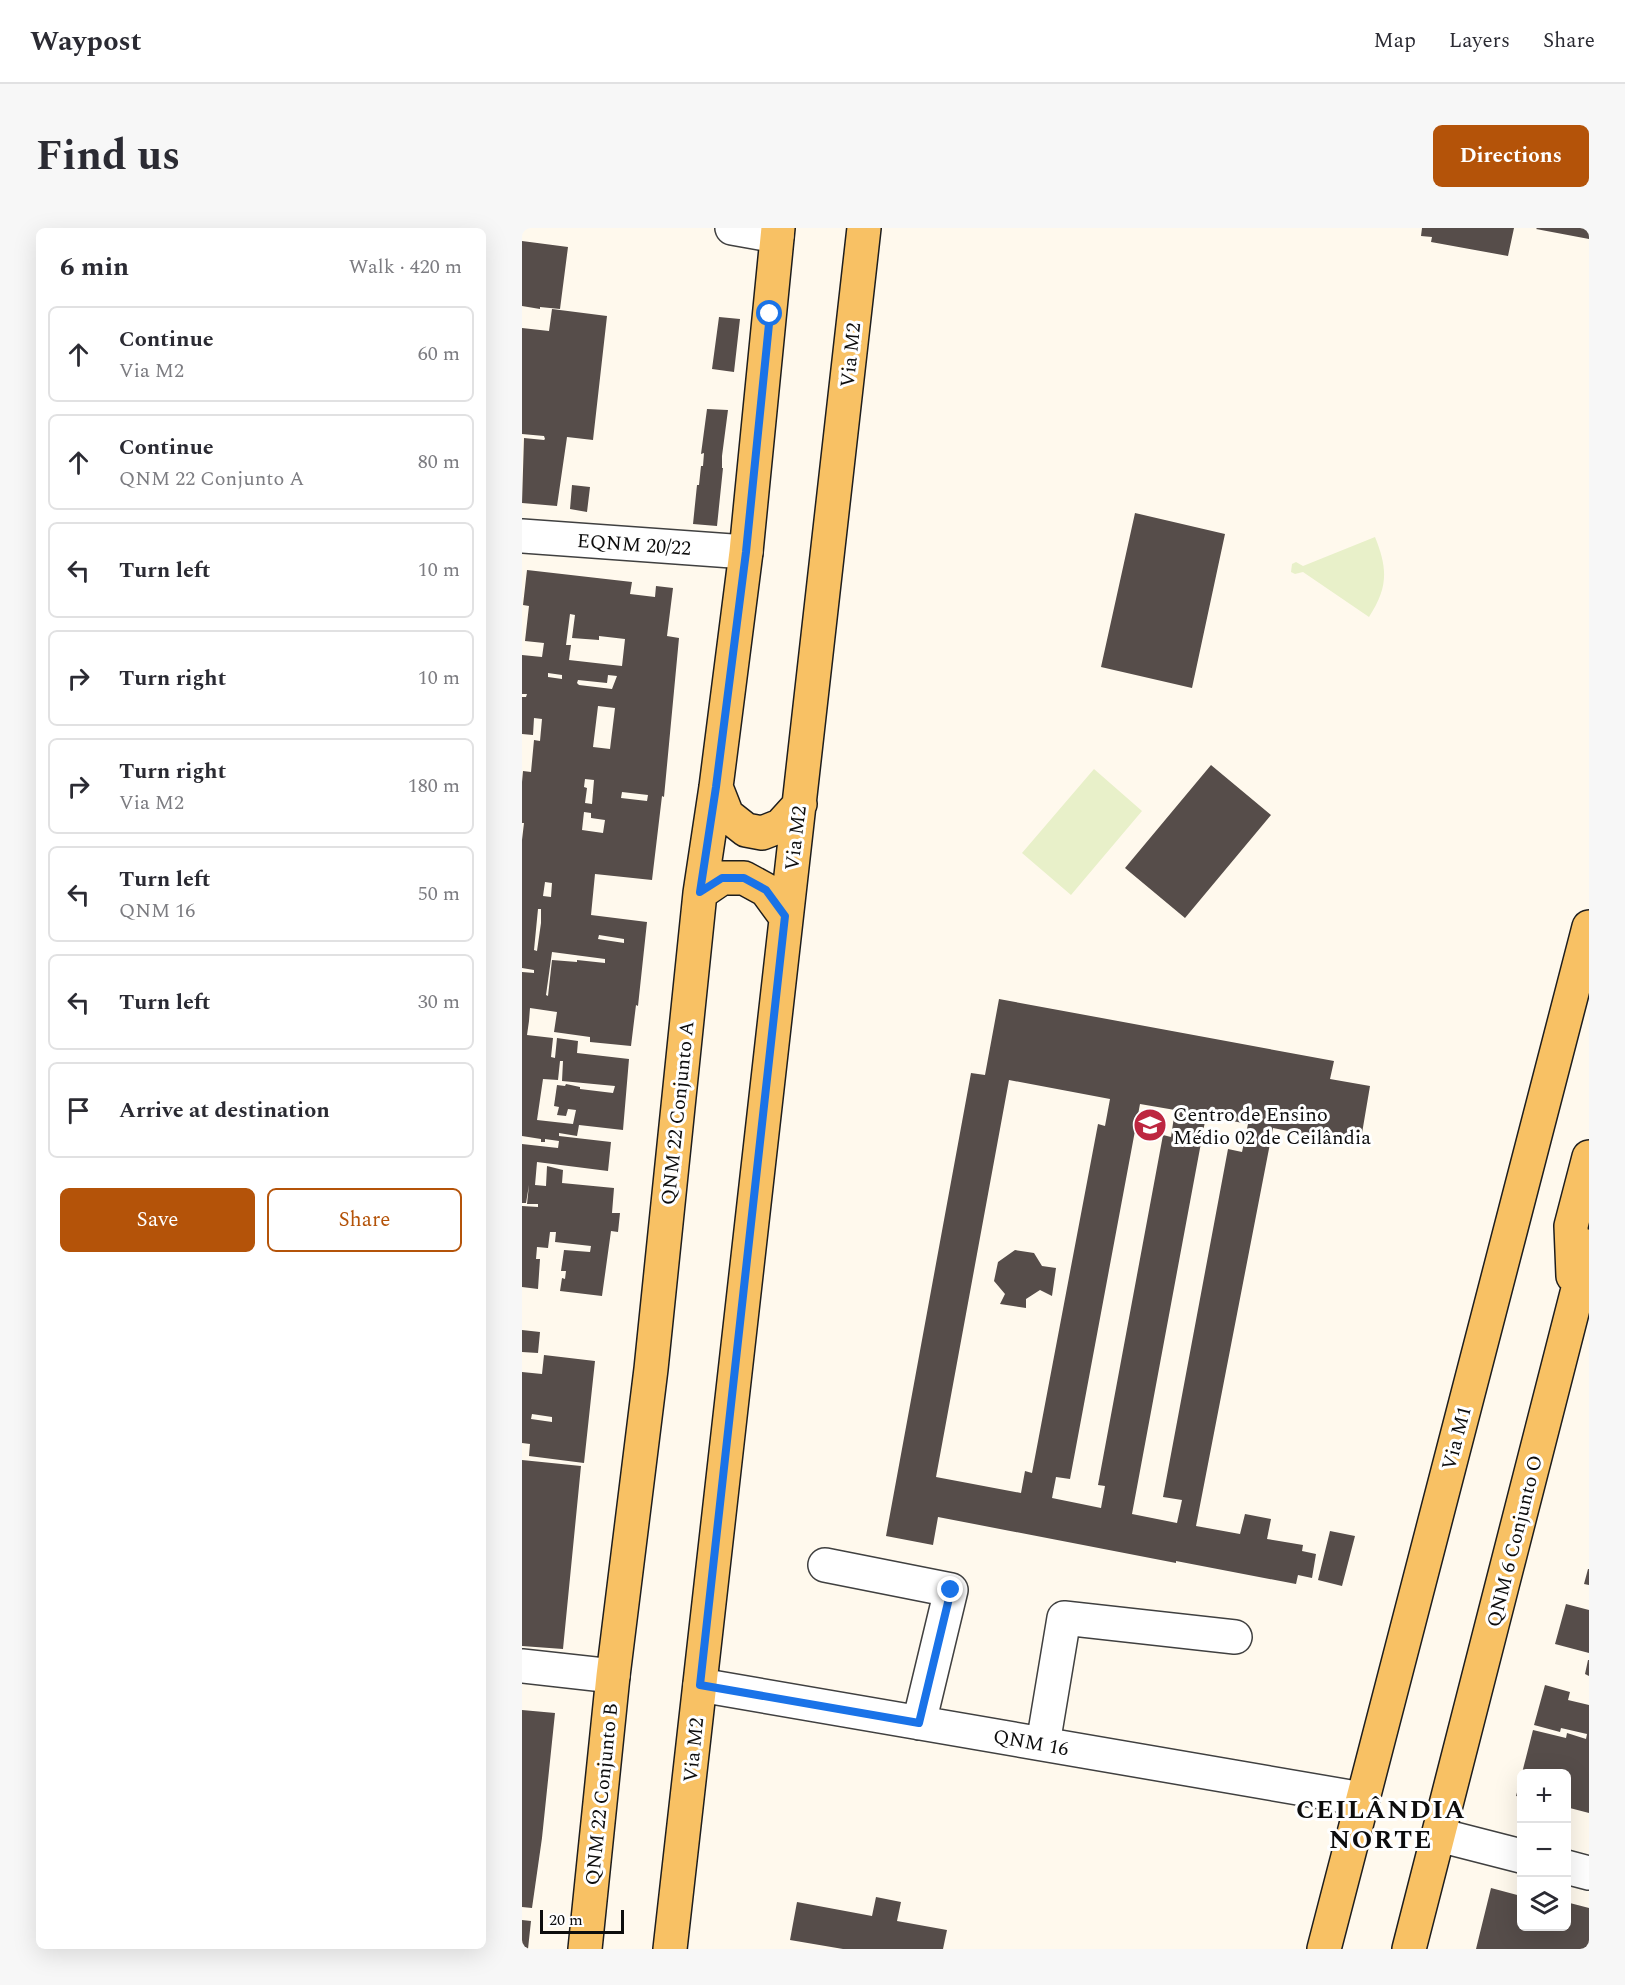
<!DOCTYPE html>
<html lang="en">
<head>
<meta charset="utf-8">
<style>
  body { margin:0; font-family:Spectral,serif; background:#f7f7f7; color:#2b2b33 }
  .controls { position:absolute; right:18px; bottom:18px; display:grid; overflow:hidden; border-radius:9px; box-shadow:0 6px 24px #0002 }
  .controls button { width:54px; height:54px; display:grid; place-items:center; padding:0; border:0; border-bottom:2px solid #e1e1e2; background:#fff; color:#2b2b33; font:30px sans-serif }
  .scale { position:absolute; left:18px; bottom:15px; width:84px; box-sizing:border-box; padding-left:6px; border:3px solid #0d0d0d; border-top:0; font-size:16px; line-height:21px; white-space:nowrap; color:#0d0d0d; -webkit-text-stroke:4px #fff; paint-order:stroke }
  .stop { position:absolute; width:18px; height:18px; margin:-14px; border:4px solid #1a73e8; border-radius:50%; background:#fff }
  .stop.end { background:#1a73e8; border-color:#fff; box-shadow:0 2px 6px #0008 }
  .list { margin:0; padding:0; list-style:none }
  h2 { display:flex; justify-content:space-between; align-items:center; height:78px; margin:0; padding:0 24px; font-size:26px }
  h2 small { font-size:20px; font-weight:400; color:#7c7c81 }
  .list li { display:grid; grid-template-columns:39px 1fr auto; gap:18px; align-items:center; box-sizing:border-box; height:96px; margin:0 12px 12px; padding:0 12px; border:2px solid #e1e1e2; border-radius:9px }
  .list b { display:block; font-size:22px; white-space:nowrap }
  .list p { margin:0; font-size:20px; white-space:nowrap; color:#7c7c81 }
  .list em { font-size:20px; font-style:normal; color:#7c7c81 }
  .actions { display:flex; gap:12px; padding:18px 24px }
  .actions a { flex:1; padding:14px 0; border:2px solid #b45309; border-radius:9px; text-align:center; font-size:21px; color:#b45309 }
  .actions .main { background:#b45309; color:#fff }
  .icon { flex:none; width:33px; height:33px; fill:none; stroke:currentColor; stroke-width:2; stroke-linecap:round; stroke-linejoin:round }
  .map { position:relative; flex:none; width:1067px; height:1721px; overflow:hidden; border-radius:9px }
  header { display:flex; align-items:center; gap:36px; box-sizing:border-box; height:84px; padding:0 30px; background:#fff; border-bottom:2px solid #e1e1e2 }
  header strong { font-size:28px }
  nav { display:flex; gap:33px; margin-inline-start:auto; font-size:21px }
  .intro { display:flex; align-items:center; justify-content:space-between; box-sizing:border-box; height:144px; padding:0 36px }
  h1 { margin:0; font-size:42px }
  .button { padding:15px 27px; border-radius:9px; background:#b45309; color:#fff; font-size:21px; font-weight:700 }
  main { display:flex; gap:36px; padding:0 36px }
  aside { flex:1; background:#fff; border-radius:9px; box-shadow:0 6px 24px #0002 }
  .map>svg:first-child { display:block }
  .pitch { fill:#e8f0c9 }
  .building { fill:#564d4a; fill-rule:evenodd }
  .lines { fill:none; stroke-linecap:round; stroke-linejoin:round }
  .minor-casing { stroke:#404040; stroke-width:36 }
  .major-casing { stroke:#1e1e1e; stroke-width:36 }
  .minor { stroke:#fff; stroke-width:33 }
  .major { stroke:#f8c164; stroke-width:33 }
  .route { stroke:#1a73e8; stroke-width:8 }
  .labels { text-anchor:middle; stroke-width:6; stroke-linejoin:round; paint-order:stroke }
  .street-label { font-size:20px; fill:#0d0d0d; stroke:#fff }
  .poi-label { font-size:20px; fill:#0d0d0d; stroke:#fff; text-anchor:start }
  .district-label { font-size:26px; font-weight:bold; letter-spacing:1.5px; fill:#0d0d0d; stroke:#fff }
</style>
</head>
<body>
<header>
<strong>Waypost</strong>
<nav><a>Map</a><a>Layers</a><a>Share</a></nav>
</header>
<div class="intro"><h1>Find us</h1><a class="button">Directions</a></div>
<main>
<aside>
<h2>6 min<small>Walk · 420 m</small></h2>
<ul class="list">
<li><svg class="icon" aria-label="ahead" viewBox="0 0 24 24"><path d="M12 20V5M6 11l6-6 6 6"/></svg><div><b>Continue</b><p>Via M2</p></div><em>60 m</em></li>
<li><svg class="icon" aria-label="ahead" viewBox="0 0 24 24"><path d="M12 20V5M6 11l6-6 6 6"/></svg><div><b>Continue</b><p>QNM 22 Conjunto A</p></div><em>80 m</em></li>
<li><svg class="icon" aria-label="left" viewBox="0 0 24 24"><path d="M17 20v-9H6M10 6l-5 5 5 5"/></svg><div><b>Turn left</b></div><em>10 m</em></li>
<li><svg class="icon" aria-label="right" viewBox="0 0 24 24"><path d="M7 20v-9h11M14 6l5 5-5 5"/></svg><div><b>Turn right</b></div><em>10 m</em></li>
<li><svg class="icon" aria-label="right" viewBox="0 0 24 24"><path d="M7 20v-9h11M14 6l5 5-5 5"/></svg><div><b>Turn right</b><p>Via M2</p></div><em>180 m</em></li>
<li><svg class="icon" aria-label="left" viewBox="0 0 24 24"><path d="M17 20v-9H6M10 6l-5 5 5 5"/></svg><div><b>Turn left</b><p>QNM 16</p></div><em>50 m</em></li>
<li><svg class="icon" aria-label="left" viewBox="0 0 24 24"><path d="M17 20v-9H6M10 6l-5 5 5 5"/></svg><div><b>Turn left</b></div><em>30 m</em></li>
<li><svg class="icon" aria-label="arrive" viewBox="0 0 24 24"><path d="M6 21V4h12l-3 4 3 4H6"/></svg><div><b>Arrive at destination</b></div></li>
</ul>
<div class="actions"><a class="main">Save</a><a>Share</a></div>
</aside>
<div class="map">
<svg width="1067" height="1721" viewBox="0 0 1067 1721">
  <rect width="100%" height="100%" fill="#fff9ed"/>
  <!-- pitch -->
  <path class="pitch" d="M853,309C866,341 866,360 847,389L781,344L773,346L769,344L770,336L774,334L781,338Z
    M572,541L620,583L549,667L500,625Z"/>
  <!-- building -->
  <path class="building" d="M900,0H992L986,28L909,14L910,9L899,8Z
    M1015,0H1067V11L1014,1Z
    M0,13L46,19L38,81L18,79V81L0,78Z
    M30,81L85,88L71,212L45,209L35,278L0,275L2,210L22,212L23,211L22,208L0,206V100L27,103Z
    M197,89L218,91L212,144L190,141Z
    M185,181L206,182L200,228V240H201L195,298L171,296L175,257H177L179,238H181L182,225L179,226Z
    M50,257L68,259L65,284L48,281Z
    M613,285L703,306L670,460L579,439Z
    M5,342L110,354L108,366L133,369L134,358L151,360L145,408L157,410L142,569L140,568L130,652L73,646L69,687L125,694L116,778L114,777L109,818L68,814V809L32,804L35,784L8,780L7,793L5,807L31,810L29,829L33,830L35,810L56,813L55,825L107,831L101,902L57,897L55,908L37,905V908L89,914L86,943L15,934L13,957L24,958L25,938L41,942L40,955L92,960L90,985H98L96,1004L89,1003L80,1068L38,1063L40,1050L43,1051L44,1043H39L42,1022L68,1024L69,1018L33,1014L34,1004H28L26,1020L15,1019L14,1031H18L16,1061L0,1059V978L16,979V976H5L7,957L4,975H0V916L36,920L37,913L23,911V914H19V911L0,908V744L12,745V742L0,740V612L2,595H0V554L1,543L9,544L12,512L18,513L20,491L12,490L11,507L0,506V469H4L5,466H0V427L20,429L22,415L3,413L7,378L1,377ZM48,386L53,387L50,410L77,412V408L103,411L100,438L47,432L49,417H44ZM26,445L40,447V451L26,449ZM86,447L95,448L90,461L57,457L55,455L56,452L85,455ZM76,478L93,480L88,521L71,519ZM63,551L72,552L70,576L63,575L65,560L62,559ZM100,564L126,567L125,573L99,570ZM62,584L69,585V590L83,592L81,605L60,602ZM23,654L30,655L29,669L21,668ZM16,681H19V695L15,723L12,722ZM77,707L102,711V715L76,711ZM30,724L83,731V735L55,732V734L30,732L26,768L24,767ZM38,833H41L40,853L93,858L91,865L58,861V859L44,856L43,858L35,857L32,878L37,879L35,887L44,888L46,881L54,882L51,896L15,892L21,851L36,852Z
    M689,537L749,587L663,690L603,640Z
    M477,771L812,833L808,851L848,858L838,917L751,900L674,1298L718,1306L723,1286L749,1291L745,1311L781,1317L780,1323L794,1326L790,1350L776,1347L774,1356L654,1333V1335L416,1289L411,1317L364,1308L449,845L463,847ZM487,852L588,871L583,898L576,896L510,1245L503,1243L499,1265L414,1249ZM618,876L653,882L649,909L641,907L576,1257L583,1258L579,1280L530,1270L534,1249L548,1251ZM684,888L726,896L720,924L706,921L641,1269L660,1272L655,1295L610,1286Z
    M493,1022L512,1025L520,1038L534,1040L530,1068L518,1062L504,1071V1080L478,1076L483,1066L472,1053L476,1034Z
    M0,1102L18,1104L16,1125L0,1124Z
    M22,1127L73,1133L62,1235L7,1228L8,1216L0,1215V1144L20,1146ZM10,1186L30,1189V1194L9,1191Z
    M0,1232L59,1238L41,1421L0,1418Z
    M808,1303L833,1308L820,1358L796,1352Z
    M1066,1341H1067V1357L1062,1356Z
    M1044,1376L1067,1382V1425L1033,1416Z
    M1066,1432H1067V1448L1063,1446Z
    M1023,1457L1048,1464L1046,1472L1067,1477V1585L1044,1579V1545H1000L1011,1502L1044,1510L1045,1505L1064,1511L1065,1506L1039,1500L1038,1504L1012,1497Z
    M0,1482L33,1485L20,1610L10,1680L0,1679Z
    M999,1550V1569L994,1568Z
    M969,1660L999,1668V1698H1044V1674L1067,1680V1721H954Z
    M354,1669L379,1674L375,1693L425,1702L421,1721H321L268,1712L275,1674L350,1688Z
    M0,1692L9,1693L6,1721H0Z"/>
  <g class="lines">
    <defs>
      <path id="minor" d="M210,0L255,8
        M0,308L224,324
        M303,1337L429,1362L397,1495
        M0,1438L91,1448
        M178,1457L840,1571
        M521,1516L542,1390L713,1409
        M917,1607L999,1628
        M1044,1639L1067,1645"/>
      <path id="major" d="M194,559L205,587L224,602L240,605L258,598L278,576
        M178,665L200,650H222L244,662L263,688
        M1051,1048L1049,998L1067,929
        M63,1721L91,1448L129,1141L178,665L194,559L224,324L256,0
        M148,1721L342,0
        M802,1721L1067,699
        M887,1721L1067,1018"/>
    </defs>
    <!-- minor casing -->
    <use href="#minor" class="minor-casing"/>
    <!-- major casing -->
    <use href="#major" class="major-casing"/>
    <!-- minor -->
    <use href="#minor" class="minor"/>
    <!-- major -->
    <use href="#major" class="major"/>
  </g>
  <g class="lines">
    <!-- route -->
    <path class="route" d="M248,86L224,324L194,559L178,664L200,650H222L244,662L263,688L178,1457L397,1495L429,1362"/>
  </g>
  <!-- icons -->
  <defs>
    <symbol id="school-disc" viewBox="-11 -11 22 22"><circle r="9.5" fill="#bd2640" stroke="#fff"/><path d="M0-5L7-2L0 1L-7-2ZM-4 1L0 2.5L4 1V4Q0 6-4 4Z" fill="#fff"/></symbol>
  </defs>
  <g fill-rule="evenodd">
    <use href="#school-disc" x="609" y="878" width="38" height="38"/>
  </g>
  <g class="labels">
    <!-- street labels -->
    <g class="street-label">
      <text transform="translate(328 127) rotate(-84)" y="7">Via M2</text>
      <text transform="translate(112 316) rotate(4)" y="7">EQNM 20/22</text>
      <text transform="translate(273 610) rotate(-83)" y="7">Via M2</text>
      <text transform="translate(155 885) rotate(-84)" y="7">QNM 22 Conjunto A</text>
      <text transform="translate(934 1210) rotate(-75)" y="7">Via M1</text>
      <text transform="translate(992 1313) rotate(-76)" y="7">QNM 6 Conjunto O</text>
      <text transform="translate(509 1514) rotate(10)" y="7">QNM 16</text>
      <text transform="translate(171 1522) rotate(-84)" y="7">Via M2</text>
      <text transform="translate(79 1566) rotate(-84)" y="7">QNM 22 Conjunto B</text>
    </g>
    <!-- poi labels -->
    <g class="poi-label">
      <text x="651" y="893">Centro de Ensino<tspan x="651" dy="23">Médio 02 de Ceilândia</tspan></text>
    </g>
    <!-- district labels -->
    <g class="district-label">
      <text x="859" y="1590">CEILÂNDIA<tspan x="859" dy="30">NORTE</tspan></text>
    </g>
  </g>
</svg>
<div class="controls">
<button>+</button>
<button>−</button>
<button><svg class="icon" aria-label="layers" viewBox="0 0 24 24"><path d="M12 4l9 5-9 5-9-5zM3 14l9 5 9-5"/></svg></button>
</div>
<div class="scale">20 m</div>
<div class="stop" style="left:248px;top:86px"></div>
<div class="stop end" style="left:429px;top:1362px"></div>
</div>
</main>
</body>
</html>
